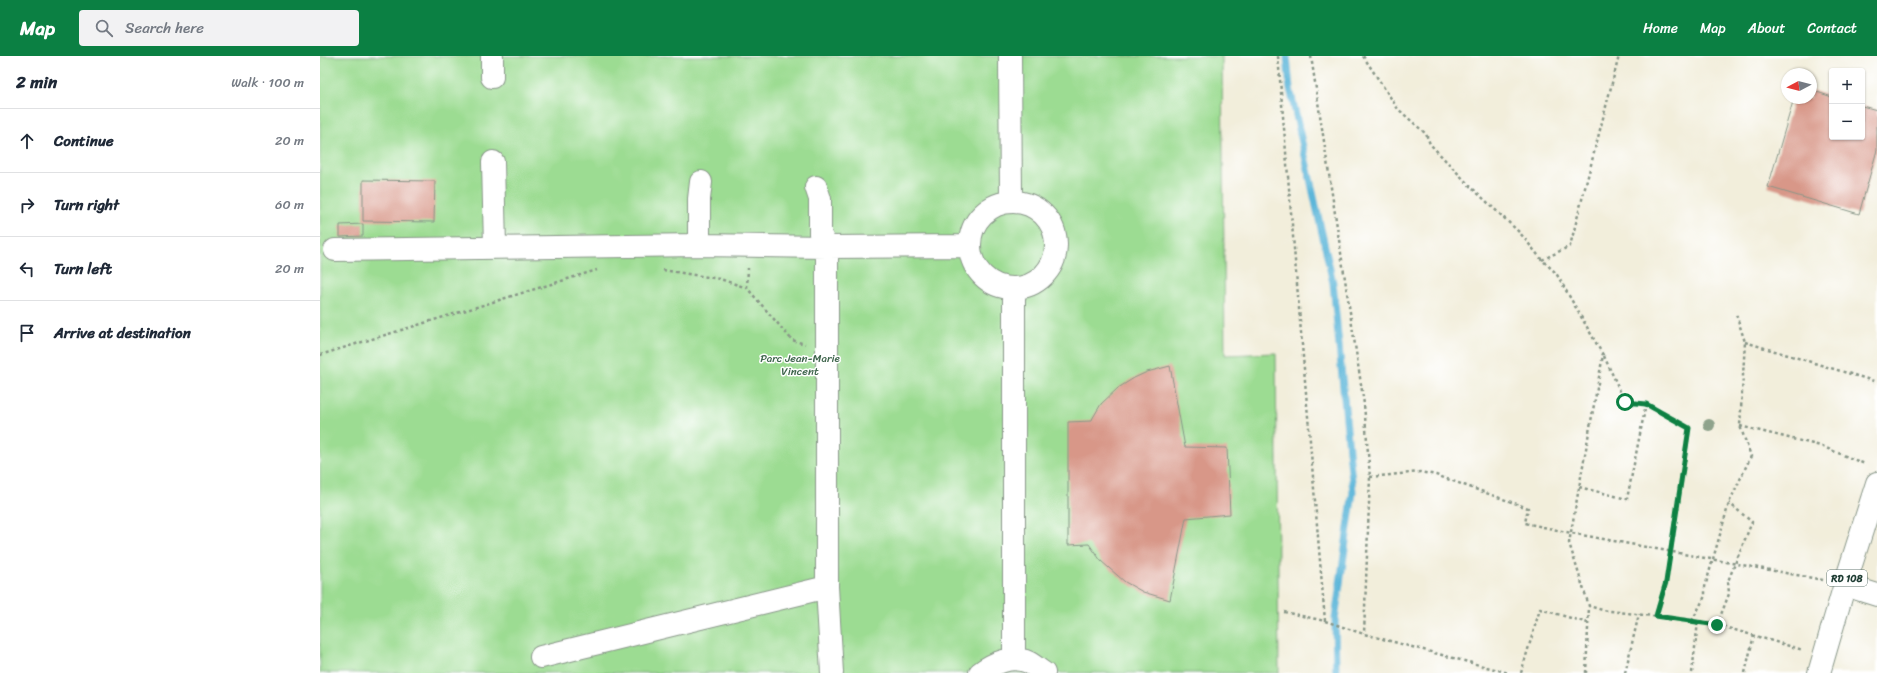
<!DOCTYPE html>
<html lang="en">
<head>
<meta charset="utf-8">
<style>
  body { margin:0; font-family:Sriracha,sans-serif; background:#f2f2f3; color:#1f2937 }
  .controls { position:absolute; right:12px; top:12px; display:grid; overflow:hidden; border-radius:4px; box-shadow:0 1px 3px #0004 }
  .controls button { width:36px; height:36px; display:grid; place-items:center; padding:0; border:0; border-bottom:1px solid #e0e1e3; background:#fff; color:#1f2937; font:20px sans-serif }
  .compass { position:absolute; left:1461px; top:12px; width:36px; height:36px; border-radius:50%; background:#fff; box-shadow:0 1px 3px #0004; rotate:263deg }
  .stop { position:absolute; width:12px; height:12px; margin:-9px; border:3px solid #0b8043; border-radius:50%; background:#fff }
  .stop.end { background:#0b8043; border-color:#fff; box-shadow:0 1px 4px #0008 }
  .list { margin:0; padding:0; list-style:none }
  h2 { display:flex; justify-content:space-between; align-items:center; height:52px; margin:0; padding:0 16px; font-size:17px }
  h2 small { font-size:13px; font-weight:400; color:#747a83 }
  .list li { display:grid; grid-template-columns:26px 1fr auto; gap:12px; align-items:center; box-sizing:border-box; height:64px; padding:0 16px; border-top:1px solid #e0e1e3 }
  .list b { display:block; font-size:15px; white-space:nowrap }
  .list em { font-size:13px; font-style:normal; color:#747a83 }
  .icon { flex:none; width:22px; height:22px; fill:none; stroke:currentColor; stroke-width:2; stroke-linecap:round; stroke-linejoin:round }
  .map { position:relative; flex:none; width:1557px; height:617px; overflow:hidden }
  header { display:flex; align-items:center; gap:24px; box-sizing:border-box; height:56px; padding:0 20px; background:#0b8043; color:#fff }
  header strong { font-size:19px }
  nav { display:flex; gap:22px; margin-inline-start:auto; font-size:14px }
  .search { width:280px; height:36px; background:#f2f2f3; display:flex; align-items:center; gap:10px; box-sizing:border-box; padding:0 14px; border-radius:4px; color:#747a83; font-size:15px }
  main { display:flex }
  aside { flex:1; background:#fff }
  .map>svg:first-child { display:block }
  .green { fill:#9cdc92; stroke:#5e8c63 }
  .lines { fill:none; stroke-linecap:round; stroke-linejoin:round }
  .stream { stroke:#5bb6d9; stroke-width:7 }
  .building { fill:#d89788 }
  .minor-casing { stroke:#889688; stroke-width:24 }
  .major-casing { stroke:#889688; stroke-width:24 }
  .path { stroke:#889688; stroke-width:2.5; stroke-dasharray:3 3; stroke-linecap:butt }
  .minor { stroke:#fff; stroke-width:22 }
  .major { stroke:#fff; stroke-width:22 }
  .tree { fill:#8fa38c }
  .route { stroke:#0b8043; stroke-width:5 }
  .labels { text-anchor:middle; stroke-width:3; stroke-linejoin:round; paint-order:stroke }
  .shield { fill:#fff; stroke:#627771; stroke-width:1 }
  .shield-label { font-size:10px; font-weight:bold; fill:#1f3d34 }
  .park-label { font-size:11px; fill:#3e654c; stroke:#fff }
</style>
</head>
<body>
<header>
<strong>Map</strong>
<div class="search"><svg class="icon" aria-label="search" viewBox="0 0 24 24"><circle cx="10" cy="10" r="6"/><path d="M15 15l6 6"/></svg>Search here</div>
<nav><a>Home</a><a>Map</a><a>About</a><a>Contact</a></nav>
</header>
<main>
<aside>
<h2>2 min<small>Walk · 100 m</small></h2>
<ul class="list">
<li><svg class="icon" aria-label="ahead" viewBox="0 0 24 24"><path d="M12 20V5M6 11l6-6 6 6"/></svg><div><b>Continue</b></div><em>20 m</em></li>
<li><svg class="icon" aria-label="right" viewBox="0 0 24 24"><path d="M7 20v-9h11M14 6l5 5-5 5"/></svg><div><b>Turn right</b></div><em>60 m</em></li>
<li><svg class="icon" aria-label="left" viewBox="0 0 24 24"><path d="M17 20v-9H6M10 6l-5 5 5 5"/></svg><div><b>Turn left</b></div><em>20 m</em></li>
<li><svg class="icon" aria-label="arrive" viewBox="0 0 24 24"><path d="M6 21V4h12l-3 4 3 4H6"/></svg><div><b>Arrive at destination</b></div></li>
</ul>
</aside>
<div class="map">
<svg width="1557" height="617" viewBox="0 0 1557 617">
  <rect width="100%" height="100%" fill="#fff"/>
  <filter id="ink" filterUnits="userSpaceOnUse"><feTurbulence type="fractalNoise" baseFrequency=".025" numOctaves="2"/><feDisplacementMap in="SourceGraphic" scale="8" xChannelSelector="R" yChannelSelector="G"/><feConvolveMatrix kernelMatrix="1 2 1 2 8 2 1 2 1" color-interpolation-filters="sRGB"/></filter>
  <filter id="wash" filterUnits="userSpaceOnUse"><feTurbulence type="fractalNoise" baseFrequency=".012" numOctaves="4" result="noise"/><feDisplacementMap in="SourceGraphic" scale="16" xChannelSelector="R" yChannelSelector="G"/><feGaussianBlur stdDeviation="0.9" result="paint"/><feColorMatrix in="noise" values="0 0 0 0 0 0 0 0 0 0 0 0 0 0 0 0 0 1.4 0 .05"/><feComposite in="paint" operator="in"/></filter>
  <g filter="url(#wash)">
    <rect width="100%" height="100%" fill="#f2eedb"/>
    <!-- green -->
    <path class="green" d="M0,0H902L905,299L956,297L959,617H0Z"/>
    <g class="lines">
      <!-- stream -->
      <path class="stream" d="M967,0L970,32L1013,227L1033,436L1015,563L1016,617"/>
    </g>
    <g id="blocks">
      <!-- building -->
      <path class="building" d="M1491,34L1512,41V81H1542V50L1557,54V94L1539,158L1448,131L1474,42H1491Z
        M43,124L115,125L114,166L43,165Z
        M43,168V180L20,181V169Z
        M850,310L865,391L907,392L910,458L866,462L850,544L823,536L805,526L781,505L769,488L748,489V366L771,365L781,348L798,332L814,322L827,316Z"/>
    </g>
  </g>
  <g filter="url(#ink)">
    <use href="#blocks" fill-opacity="0" stroke="#889688" stroke-width="1"/>
    <g class="lines">
      <defs>
        <path id="minor" d="M690,0L691,145
          M172,21V0
          M173,106L175,191
          M496,131L500,143V178L507,191V531L512,617
          M650 189a43 43 0 1 1 86 0a43 43 0 1 1-86 0Z
          M379,189V143L381,126
          M15,194L379,189L507,191L649,190
          M694,233V603
          M1525,529L1557,539
          M221,601L507,531
          M660,617C673,607 692,599 708,606C714,609 719,614 724,617"/>
        <path id="major" d="M1499,617L1525,528L1557,427"/>
      </defs>
      <!-- minor casing -->
      <use href="#minor" class="minor-casing"/>
      <!-- major casing -->
      <use href="#major" class="major-casing"/>
      <!-- path -->
      <path class="path" d="M958,0L1005,565
        M991,0L1044,348L1050,421L1044,578
        M1043,0L1078,53L1106,78L1110,88L1150,130L1200,177L1222,204L1236,217L1283,299L1249,487L1269,550L1282,554L1391,567L1483,594
        M1222,204L1250,190L1299,0
        M343,214L400,223L427,232L472,284L485,288
        M427,232L428,212
        M1425,286L1557,326
        M0,299L277,214
        M1284,300L1305,346L1326,348L1369,372L1346,526L1336,560
        M1420,370L1501,390L1545,408
        M1050,421L1100,416L1116,419L1208,452L1205,467L1251,477L1503,524
        M1259,431L1307,443L1326,348
        M964,556L1005,565L1044,578L1189,617
        M1372,565L1385,540V531L1409,447L1431,400L1420,370L1425,286L1416,258
        M1397,569L1409,538L1408,525L1432,466L1409,447
        M1201,617L1220,553L1268,567
        M1266,617L1269,550
        M1305,617L1319,558
        M1372,617L1378,566
        M1425,617L1434,579"/>
      <!-- minor -->
      <use href="#minor" class="minor"/>
      <!-- major -->
      <use href="#major" class="major"/>
    </g>
    <!-- trees -->
    <circle class="tree" cx="1389" cy="369" r="6"/>
  </g>
  <g class="lines" filter="url(#ink)">
    <!-- route -->
    <path class="route" d="M1305,346L1326,348L1369,372L1346,526L1336,560L1397,569"/>
  </g>
  <g class="labels">
    <!-- shield labels -->
    <rect class="shield" x="1507" y="514" width="40" height="16" rx="3"/>
    <g class="shield-label">
      <text x="1527" y="526">RD 108</text>
    </g>
    <!-- park labels -->
    <g class="park-label">
      <text x="480" y="306">Parc Jean-Marie<tspan x="480" dy="13">Vincent</tspan></text>
    </g>
  </g>
</svg>
<div class="controls">
<button>+</button>
<button>−</button>
</div>
<svg class="compass" viewBox="-18 -18 36 36"><path d="M0-13l5 13h-10z" fill="#e53935"/><path d="M0 13l5-13h-10z" fill="#747a83"/></svg>
<div class="stop" style="left:1305px;top:346px"></div>
<div class="stop end" style="left:1397px;top:569px"></div>
</div>
</main>
</body>
</html>
